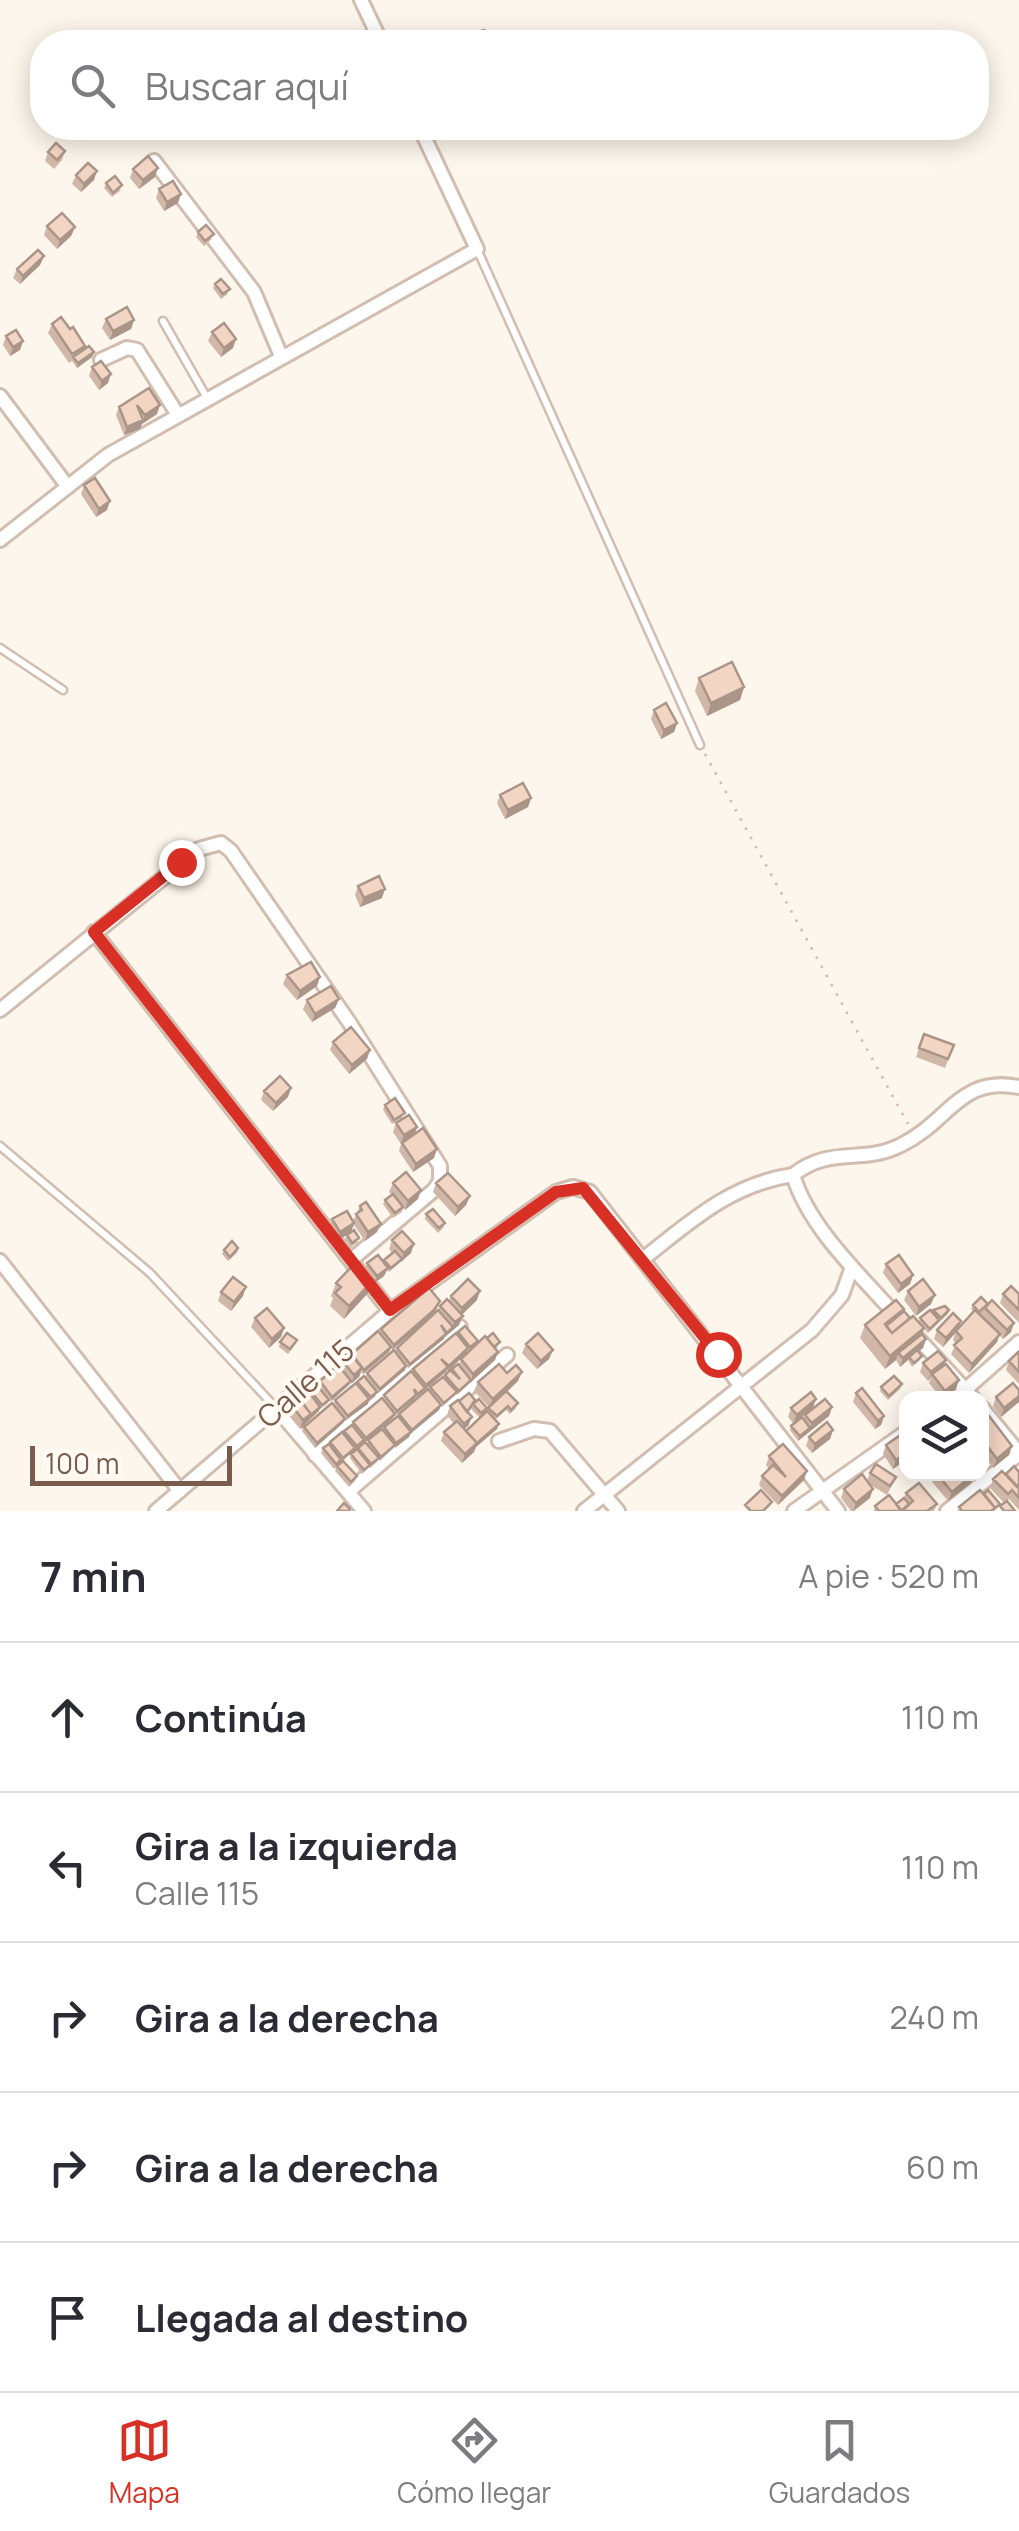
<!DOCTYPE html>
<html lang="es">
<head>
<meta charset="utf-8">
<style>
  body { margin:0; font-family:Manrope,sans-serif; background:#f2f2f3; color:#2b2b33 }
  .controls { position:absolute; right:30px; bottom:30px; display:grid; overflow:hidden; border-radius:20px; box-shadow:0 5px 25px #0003 }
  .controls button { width:90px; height:90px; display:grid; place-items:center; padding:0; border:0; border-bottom:2px solid #e1e1e2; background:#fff; color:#2b2b33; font:50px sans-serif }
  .scale { position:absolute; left:30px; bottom:25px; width:202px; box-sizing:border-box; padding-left:10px; border:5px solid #7a5c4d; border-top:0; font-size:28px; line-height:35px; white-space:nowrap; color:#7a5c4d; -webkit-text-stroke:8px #fffaf3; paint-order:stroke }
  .stop { position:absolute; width:30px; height:30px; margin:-22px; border:8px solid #d93025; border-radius:50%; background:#fff }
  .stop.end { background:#d93025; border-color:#fff; box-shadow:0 2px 10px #0008 }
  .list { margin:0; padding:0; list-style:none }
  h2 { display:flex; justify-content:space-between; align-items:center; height:130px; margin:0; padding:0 40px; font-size:42px }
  h2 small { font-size:32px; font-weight:400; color:#7c7c81 }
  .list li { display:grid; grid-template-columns:65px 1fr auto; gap:30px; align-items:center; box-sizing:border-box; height:150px; padding:0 40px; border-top:2px solid #e1e1e2 }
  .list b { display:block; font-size:38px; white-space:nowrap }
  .list p { margin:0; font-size:32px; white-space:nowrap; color:#7c7c81 }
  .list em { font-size:32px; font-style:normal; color:#7c7c81 }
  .icon { flex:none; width:55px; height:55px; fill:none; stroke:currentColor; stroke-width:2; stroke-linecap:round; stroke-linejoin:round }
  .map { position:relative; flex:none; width:1019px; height:1511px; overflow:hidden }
  .search { position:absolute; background:#fff; box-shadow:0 5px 25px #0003; left:30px; right:30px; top:30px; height:110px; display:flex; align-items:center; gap:25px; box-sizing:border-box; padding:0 35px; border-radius:40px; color:#7c7c81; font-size:38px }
  .sheet { height:880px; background:#fff }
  nav { display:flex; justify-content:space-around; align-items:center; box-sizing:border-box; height:140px; border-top:2px solid #e1e1e2; background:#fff; font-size:28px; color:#7c7c81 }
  nav a { display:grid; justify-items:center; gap:5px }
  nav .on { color:#d93025 }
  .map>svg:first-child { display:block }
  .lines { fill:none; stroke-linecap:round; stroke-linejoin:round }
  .lane-casing { stroke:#d1beb0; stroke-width:11 }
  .street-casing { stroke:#d1beb0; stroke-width:18 }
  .path { stroke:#d9b8a5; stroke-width:2.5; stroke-dasharray:2.5 8; stroke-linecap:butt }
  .lane { stroke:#fff; stroke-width:6 }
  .street { stroke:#fff; stroke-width:12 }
  .wall { fill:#d1b7a8; fill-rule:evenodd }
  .shaded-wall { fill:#aa9588 }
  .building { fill:#f3d5c3; stroke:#aa9588; stroke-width:2.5 }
  .route { stroke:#d93025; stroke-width:12 }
  .labels { text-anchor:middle; stroke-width:8; stroke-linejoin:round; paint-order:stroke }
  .street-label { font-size:30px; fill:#7a5c4d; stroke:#fffaf3 }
</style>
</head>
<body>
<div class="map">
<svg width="1019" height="1511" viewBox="0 0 1019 1511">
  <rect width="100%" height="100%" fill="#fdf6ec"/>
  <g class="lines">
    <defs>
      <path id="lane" d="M477,249L700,745
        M163,321L207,398
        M0,648L63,690
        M0,1146L150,1273L277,1409"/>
      <path id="street" d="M361,0L381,42
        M154,161L254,292L281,356
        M101,360L127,348L137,350L178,415
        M0,396L68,487
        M0,540L108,455L477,249L420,128
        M94,932L390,1311
        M0,1010L199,849L221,843L231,851L349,1022L440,1166V1181L434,1190L351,1260
        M643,1259C691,1221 731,1184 793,1175
        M0,1261L180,1491
        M897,1316C861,1276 809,1228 793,1175C831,1145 862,1165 901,1145C949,1122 960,1075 1019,1087
        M914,1334L973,1398
        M956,1398L1019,1342
        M982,1408L1019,1453
        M277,1409L364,1511
        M499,1441L534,1429L550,1431L618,1511
        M315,1455L460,1327
        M348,1492L507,1355
        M156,1511L390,1311L556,1192L573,1187L590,1192L838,1511
        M584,1511L812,1330L842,1295L852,1267
        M794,1511L906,1432
        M947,1511L1019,1454"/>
    </defs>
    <!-- lane casing -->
    <use href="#lane" class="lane-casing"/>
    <!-- street casing -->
    <use href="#street" class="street-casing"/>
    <!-- path -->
    <path class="path" d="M705,754L908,1124"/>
    <!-- lane -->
    <use href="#lane" class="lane"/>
    <!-- street -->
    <use href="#street" class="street"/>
  </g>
  <!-- wall -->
  <path class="wall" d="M65,151L62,160L54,169L45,161L48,152Z
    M133,169L155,177L139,189L130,178Z
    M76,175L94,180L81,192L72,184Z
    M106,183L121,190L112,197L104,188Z
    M159,189L178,203L164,211L156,198Z
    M47,226L75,227L71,236L57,249L44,235Z
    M198,232L212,239L204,246L196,237Z
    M44,256L40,265L20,284L13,278L17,269Z
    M215,284L228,294L221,299L213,288Z
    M106,319L134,320L131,329L110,340L102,328Z
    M52,324L85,346L84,349L94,352L92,357L77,368L72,361L69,363L48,333Z
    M212,332L233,348L221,357L208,341Z
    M6,336L23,341L20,350L10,356L3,345Z
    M92,367L108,383L99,390L89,376Z
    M149,388L157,414L142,424L140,429L124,435L116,415L119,407Z
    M84,485L107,510L96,517L81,494Z
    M699,678L744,687L740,700L707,716L695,691Z
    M654,710L677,723L674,732L661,739L651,719Z
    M500,795L531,798L528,807L505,819L497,803Z
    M358,886L382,898L360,907L355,895Z
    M287,975L317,986L297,1000L283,984Z
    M339,999L335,1008L312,1022L303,1009L307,1000Z
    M924,1034L954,1045L945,1068L916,1057Z
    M333,1042L367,1059L349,1074L330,1050Z
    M264,1091L288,1097L273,1111L261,1100Z
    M385,1105L403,1117L392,1124L383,1110Z
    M396,1123L417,1127L415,1134L434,1158L413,1172L399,1151L401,1144L393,1132Z
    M393,1183L418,1199L405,1210L403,1208L402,1212L393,1218L383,1204L385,1200L392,1195L389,1192Z
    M436,1183L470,1196L466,1205L455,1216L433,1192Z
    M360,1206L377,1232L365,1241L354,1225L351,1231L358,1242L351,1247L345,1239L347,1235L337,1241L329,1228L332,1219L353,1221Z
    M426,1214L444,1227L438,1233L425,1219Z
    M392,1240L411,1253L389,1272L387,1270L384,1276L373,1284L372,1283L368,1293L344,1319L330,1306L333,1298L331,1296L336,1283L364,1271L367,1263L383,1262L392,1253L389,1249Z
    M238,1248L237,1253L228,1261L222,1254L224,1250Z
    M886,1264L913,1275L910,1284L898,1293L883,1273Z
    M908,1291L931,1304L916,1316L904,1300Z
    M221,1292L243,1296L231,1311L218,1301Z
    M1003,1294H1019V1323L1000,1303Z
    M451,1296L477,1300L462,1315L459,1325L408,1368L395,1352L397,1348L431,1316L392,1350L391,1348L389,1352L363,1374L361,1372L359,1377L350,1383L331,1401L318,1385L320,1381L339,1366L341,1359L351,1355L380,1333L381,1329L438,1306L433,1315L438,1310L440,1306L449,1300Z
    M981,1297L1011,1332L1003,1339L999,1335L997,1342L969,1373L951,1354L956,1344L953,1340L955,1333L943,1347L934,1339L937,1330L959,1328L973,1311L971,1309L973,1305Z
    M933,1310H949L948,1314L928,1333L924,1329L922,1334L926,1339L923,1348L918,1352L920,1360L912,1367L908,1360L900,1367L896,1360L885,1369L860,1338L865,1325L902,1313L919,1322L920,1318L932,1313Z
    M255,1318L284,1328L281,1337L269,1348L251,1327Z
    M458,1332L477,1344L498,1346L496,1349L495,1360L457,1395L456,1394L442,1407L441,1405L439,1410L410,1434L409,1437L394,1447L380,1461L378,1459L377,1462L370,1468L369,1467L362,1474L350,1458L351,1454L358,1448L354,1450L343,1461L357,1476L355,1481L349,1487L335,1471L337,1466L334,1469L321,1453L323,1448L343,1433L344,1431L352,1425L353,1422L383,1398L384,1395L412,1372L413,1369L457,1334ZM468,1350L469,1352L461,1359L459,1365L451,1371L399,1414L398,1417L384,1427L383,1429L368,1440L367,1444H363L364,1441L365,1442L393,1418L395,1415L416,1397L417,1398L447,1370L448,1371Z
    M280,1342L295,1345L288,1354L279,1347Z
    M526,1344L549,1359L537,1369L522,1353Z
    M1019,1353V1384L1006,1370L1009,1361Z
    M946,1360L944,1366L956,1389L944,1398H941L929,1383L931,1378L928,1381L920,1372L923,1363Z
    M406,1366L405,1370L378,1393L365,1377L367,1373Z
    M507,1373L518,1381L507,1392L516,1408L510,1414L506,1410L495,1420L497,1429L476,1447L474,1452L462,1463L441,1441L444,1432L454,1424L447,1415L450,1406L459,1401L469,1393L486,1413L489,1407L474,1391L478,1382ZM472,1407L471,1409L480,1418L466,1431L464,1429L468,1426L472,1417L468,1413Z
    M357,1382L377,1392L375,1397L346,1420L333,1405L335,1400Z
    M902,1384L900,1389L888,1400L880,1391L881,1387Z
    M309,1389L329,1400L327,1404L320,1409L300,1429L285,1411L289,1402L299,1399Z
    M856,1393L884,1416L881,1425L875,1429L853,1402Z
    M996,1397L1019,1402L1001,1417L993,1406Z
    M832,1407L829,1416L798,1441L790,1430L791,1426L803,1419L805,1415Z
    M791,1408H813L793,1423L788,1417Z
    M982,1409L1009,1455L993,1468L982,1452Z
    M345,1419L343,1423L315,1448L302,1431L304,1427Z
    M833,1430L830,1439L812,1453L806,1446L809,1437Z
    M906,1440V1460L893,1469L883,1454L886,1445L905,1444Z
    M769,1456L804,1480L778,1505L759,1485L762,1476L769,1469L766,1465Z
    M1019,1472V1510L1009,1499L1004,1503L990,1488L993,1479Z
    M870,1473L896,1477L887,1495L869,1484L870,1498L854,1511H851L841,1498L844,1489L867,1481Z
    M931,1474H976L973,1476L971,1483L948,1501L929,1478Z
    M906,1493L937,1504L934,1511H874L875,1506L896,1504L904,1498Z"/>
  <!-- shaded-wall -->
  <path class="shaded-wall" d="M158,168L155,177L139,189L143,180Z
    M97,171L94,180L81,192L84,184Z
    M181,194L178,203L164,211L167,202Z
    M75,227L71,236L57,249L60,240Z
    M44,256L40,265L20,284L23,276Z
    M134,320L131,329L110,340L113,331Z
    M236,339L233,348L221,357L224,348Z
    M23,341L20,350L10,356L13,347Z
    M94,352L92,357L77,368L78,363Z
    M111,374L108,383L99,390L102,381Z
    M160,405L157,414L142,424L145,415Z
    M143,420L140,429L124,435L127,427Z
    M110,501L107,510L96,517L99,509Z
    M744,687L740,700L707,716L711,703Z
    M677,723L674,732L661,739L664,730Z
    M531,798L528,807L505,819L508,810Z
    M385,889L382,898L360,907L364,898Z
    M320,977L317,986L297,1000L300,991Z
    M339,999L335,1008L312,1022L315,1014Z
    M370,1050L367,1059L349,1074L352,1065Z
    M291,1088L288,1097L273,1111L276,1103Z
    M417,1127L414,1136L401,1144L404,1135Z
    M437,1149L434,1158L413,1172L416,1164Z
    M421,1190L418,1199L405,1210L408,1201Z
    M470,1196L466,1205L455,1216L458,1207Z
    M354,1223L351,1232L337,1241L340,1232Z
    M381,1224L377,1232L365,1241L368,1232Z
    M414,1244L411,1253L401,1262L404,1253Z
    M388,1268L384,1276L373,1284L377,1276Z
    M913,1275L910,1284L898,1293L901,1284Z
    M373,1280L368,1293L344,1319L349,1306Z
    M246,1287L243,1296L231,1311L234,1302Z
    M480,1291L477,1300L459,1317L462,1308Z
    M935,1295L931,1304L916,1316L919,1307Z
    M440,1301L433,1315L392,1350L394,1345Z
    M463,1316L459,1325L445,1337L455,1322Z
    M961,1321L958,1330L943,1347L946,1338Z
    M1014,1323L1011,1332L1003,1339L1007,1330Z
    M284,1328L281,1337L269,1348L272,1339Z
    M924,1328L919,1342L898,1353L896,1360L885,1369L890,1356Z
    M446,1334L444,1339L408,1368L410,1364Z
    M1000,1334L997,1342L969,1373L972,1364Z
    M926,1339L923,1348L910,1358L909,1357L908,1360L900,1367L903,1358Z
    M391,1347L389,1352L363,1374L364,1370Z
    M468,1348L467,1353L448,1371L449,1366Z
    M553,1350L549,1359L537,1369L541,1361Z
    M498,1352L495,1360L470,1383L473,1374Z
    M946,1360L942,1369L932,1374L928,1381L931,1372Z
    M406,1366L405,1370L378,1393L380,1389Z
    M448,1367L446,1372L425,1389L426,1385Z
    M362,1368L359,1377L351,1384L354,1375Z
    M522,1372L518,1381L489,1408L493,1399Z
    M959,1380L956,1389L943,1398L945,1391Z
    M351,1381L349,1385L331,1401L332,1397Z
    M416,1395L415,1399L395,1415L397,1411Z
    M1019,1396V1402L1001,1417L1004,1408Z
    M369,1399L368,1404L346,1420L348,1416Z
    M816,1399L813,1408L793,1423L797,1415Z
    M441,1405L439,1410L410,1434L412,1430Z
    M320,1407L319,1411L300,1429L303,1420Z
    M832,1407L829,1416L798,1441L800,1436L810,1428L812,1423Z
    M395,1414L393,1418L365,1442L366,1438Z
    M884,1416L881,1425L875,1429L878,1421Z
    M472,1417L468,1426L460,1432L464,1424Z
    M345,1419L343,1423L315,1448L317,1443Z
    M499,1424L497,1429L476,1447L474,1452L462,1463L465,1454Z
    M833,1430L830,1439L812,1453L815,1444Z
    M411,1432L409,1437L395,1448L396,1443Z
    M1012,1446L1009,1455L993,1468L997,1459Z
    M906,1453V1460L893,1469L896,1460Z
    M807,1471L804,1480L778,1505L782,1496Z
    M973,1474H976L973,1476L971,1483L948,1501L952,1492Z
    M873,1489L870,1498L853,1511L856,1503Z"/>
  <!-- building -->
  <path class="building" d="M484,30L488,42H465L463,37Z
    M56,143L65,151L57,160L48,152Z
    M148,156L158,168L143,180L133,169Z
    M88,163L97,171L84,184L76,175Z
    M115,176L122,185L113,193L106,183Z
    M173,181L181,194L167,202L159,189Z
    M62,213L75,227L60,240L47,226Z
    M206,225L214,234L205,241L198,232Z
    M38,250L44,256L23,276L17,269Z
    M221,279L230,289L223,294L215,284Z
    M127,307L134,320L113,331L106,319Z
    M61,317L70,329L73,327L85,346L72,354L52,324Z
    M224,323L236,339L224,348L212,332Z
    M16,330L23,341L13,347L6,336Z
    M89,346L94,352L78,363L73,357Z
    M101,361L111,374L102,381L92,367Z
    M149,388L160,405L145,415L137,405L143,420L127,427L119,407Z
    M95,478L110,501L99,509L84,485Z
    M732,662L744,687L711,703L699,678Z
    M666,703L677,723L664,730L654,710Z
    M523,783L531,798L508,810L500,795Z
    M379,876L385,889L364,898L358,886Z
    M311,962L320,977L300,991L287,975Z
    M331,986L339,999L315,1014L307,1000Z
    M351,1027L370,1050L352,1065L333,1042Z
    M924,1034L954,1045L948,1059L919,1048Z
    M280,1076L291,1088L276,1103L264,1091Z
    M395,1098L405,1113L394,1120L385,1105Z
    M409,1115L417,1127L404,1135L396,1123Z
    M423,1128L437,1149L416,1164L402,1143Z
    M406,1172L421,1190L408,1201L393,1183Z
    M448,1173L470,1196L458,1207L436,1183Z
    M393,1194L403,1207L395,1213L385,1200Z
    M366,1202L381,1224L368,1232L356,1214L362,1210L360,1206Z
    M433,1209L445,1223L439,1228L426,1214Z
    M347,1211L354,1223L340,1232L332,1219Z
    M354,1230L359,1238L352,1243L347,1235Z
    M402,1231L414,1244L404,1253L392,1240Z
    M232,1241L238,1248L230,1257L224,1250Z
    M395,1251L402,1259L391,1268L384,1260Z
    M378,1255L388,1268L377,1276L367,1263Z
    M899,1255L913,1275L901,1284L886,1264Z
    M355,1263L373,1280L349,1306L335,1293L341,1287L336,1283Z
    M233,1277L246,1287L234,1302L221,1292Z
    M468,1279L480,1291L462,1308L451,1296Z
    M923,1279L935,1295L919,1307L908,1291Z
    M1011,1286L1019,1294V1310L1003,1294Z
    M429,1288L440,1301L434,1310L394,1345L381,1329Z
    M981,1297L988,1304L979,1312L973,1305Z
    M447,1299L463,1316L455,1322L440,1306Z
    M896,1300L904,1309L885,1324L892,1333L913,1316L924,1328L890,1356L865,1325Z
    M992,1300L1014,1323L1007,1330L985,1308Z
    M945,1306L949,1310L941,1318L933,1310Z
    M267,1308L284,1328L272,1339L255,1318Z
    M438,1310L453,1327L447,1333L441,1325L446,1334L410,1364L397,1348Z
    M930,1310L939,1320L930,1329L920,1318Z
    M975,1310L1000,1334L972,1364L954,1345L962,1338L956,1331Z
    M904,1311L910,1318L892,1333L886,1326Z
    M953,1313L961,1321L946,1338L937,1330Z
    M465,1326L478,1341L470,1347L458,1332Z
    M378,1331L391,1347L364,1370L352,1354Z
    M287,1333L297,1340L290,1349L280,1342Z
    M456,1333L468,1348L449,1366L441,1359L448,1367L426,1385L413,1369Z
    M493,1333L500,1342L494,1347L487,1338Z
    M538,1333L553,1350L541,1361L526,1344Z
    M922,1334L926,1339L903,1358L898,1353Z
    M485,1336L498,1352L473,1374L461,1359Z
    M394,1350L406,1366L380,1389L367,1373Z
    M917,1350L922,1356L914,1363L909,1357Z
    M938,1351L946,1360L931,1372L923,1363Z
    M349,1352L362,1368L354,1375L341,1359Z
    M1018,1352L1019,1353V1372L1009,1361Z
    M458,1364L471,1380L459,1391L445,1375L450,1370L460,1379L452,1369Z
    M499,1364L507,1373L516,1365L522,1372L493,1399L478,1382Z
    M946,1364L959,1380L945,1391L932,1374Z
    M338,1365L351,1381L332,1397L320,1381Z
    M411,1371L425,1388L418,1394L414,1389L416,1395L397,1411L384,1395Z
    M364,1376L377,1392L371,1397L357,1382Z
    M894,1376L902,1384L889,1396L881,1387Z
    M443,1377L457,1392L444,1403L430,1387Z
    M356,1383L369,1399L348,1416L335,1400Z
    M1013,1383L1019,1390V1396L1004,1408L996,1397Z
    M316,1384L329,1400L322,1405L309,1389Z
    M862,1388L884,1416L878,1421L856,1393Z
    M428,1389L441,1405L412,1430L399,1414Z
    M308,1391L320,1407L310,1416L311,1414L299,1399Z
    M506,1391L518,1403L511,1410L508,1406L497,1416L488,1408Z
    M811,1392L816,1399L797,1415L791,1408Z
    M469,1393L475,1400L467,1412L459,1401Z
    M297,1396L311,1414L303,1420L289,1402Z
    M382,1398L395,1414L366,1438L353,1422Z
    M479,1399L487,1408L481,1413L473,1404Z
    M825,1399L832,1407L812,1423L805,1415Z
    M458,1400L472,1417L464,1424L450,1406Z
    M332,1403L345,1419L317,1443L304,1427Z
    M983,1408L1012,1446L997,1459L982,1439V1409Z
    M487,1411L499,1424L477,1443L466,1431Z
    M398,1416L411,1432L396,1443L384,1427Z
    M802,1417L810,1428L800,1436L791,1426Z
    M457,1421L477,1443L465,1454L444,1432Z
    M827,1422L833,1430L815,1444L809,1437Z
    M352,1425L364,1440L357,1446L344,1431Z
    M382,1429L395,1445L381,1457L368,1440Z
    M342,1432L355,1448L343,1458L330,1442Z
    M899,1436L906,1447V1453L896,1460L886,1445Z
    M365,1442L379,1458L371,1464L358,1448Z
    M329,1444L341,1460L336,1464L323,1448Z
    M783,1444L807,1471L782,1496L762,1476L773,1465L786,1477L769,1456Z
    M357,1449L370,1465L364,1470L351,1454Z
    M343,1461L357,1476L351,1482L337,1466Z
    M876,1464L896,1477L890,1486L870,1473Z
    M1014,1466L1019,1472V1484L1017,1486L1006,1474Z
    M1002,1471L1017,1487L1019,1485V1498L1012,1490L1008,1494L993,1479Z
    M862,1474L873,1489L856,1503L844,1489Z
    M937,1474H974L952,1492Z
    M919,1483L937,1504L927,1511H902L913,1501L906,1493Z
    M761,1490L772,1502L763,1511H751L745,1505Z
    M980,1490L995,1508L991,1511H962L959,1507Z
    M988,1490L1000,1504L993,1510L995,1508L984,1494Z
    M889,1495L901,1510L900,1511H879L875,1506Z
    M904,1498L909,1504L901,1511L896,1504Z
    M1007,1501L1015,1511H1004L1000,1506Z
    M344,1503L350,1509L349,1511H337Z"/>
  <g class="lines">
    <!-- route -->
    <path class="route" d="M181,862L94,932L390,1310L556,1192L583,1188L718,1354"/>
  </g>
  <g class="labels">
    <!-- street labels -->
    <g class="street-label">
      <text transform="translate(306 1384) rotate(-41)" y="10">Calle 115</text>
    </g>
  </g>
</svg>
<div class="controls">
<button><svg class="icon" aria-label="layers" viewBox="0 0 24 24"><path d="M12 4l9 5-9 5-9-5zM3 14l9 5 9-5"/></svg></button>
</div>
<div class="scale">100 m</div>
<div class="stop" style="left:718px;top:1354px"></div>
<div class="stop end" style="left:181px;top:862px"></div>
<div class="search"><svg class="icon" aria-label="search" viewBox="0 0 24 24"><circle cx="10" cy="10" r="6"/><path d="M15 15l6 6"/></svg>Buscar aquí</div>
</div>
<section class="sheet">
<h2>7 min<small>A pie · 520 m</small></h2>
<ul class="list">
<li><svg class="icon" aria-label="ahead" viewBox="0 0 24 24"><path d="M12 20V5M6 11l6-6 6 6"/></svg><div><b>Continúa</b></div><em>110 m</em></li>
<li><svg class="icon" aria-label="left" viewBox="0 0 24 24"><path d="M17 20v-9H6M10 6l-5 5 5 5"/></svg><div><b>Gira a la izquierda</b><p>Calle 115</p></div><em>110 m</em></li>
<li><svg class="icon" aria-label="right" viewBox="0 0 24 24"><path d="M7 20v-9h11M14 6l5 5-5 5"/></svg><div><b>Gira a la derecha</b></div><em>240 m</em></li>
<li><svg class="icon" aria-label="right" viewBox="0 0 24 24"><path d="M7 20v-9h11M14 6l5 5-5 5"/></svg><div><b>Gira a la derecha</b></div><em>60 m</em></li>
<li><svg class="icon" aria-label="arrive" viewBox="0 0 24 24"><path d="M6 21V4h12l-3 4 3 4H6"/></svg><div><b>Llegada al destino</b></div></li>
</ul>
</section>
<nav>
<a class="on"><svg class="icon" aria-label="map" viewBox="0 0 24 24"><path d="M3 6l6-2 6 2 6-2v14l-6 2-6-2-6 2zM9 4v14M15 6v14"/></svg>Mapa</a>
<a><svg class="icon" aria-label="directions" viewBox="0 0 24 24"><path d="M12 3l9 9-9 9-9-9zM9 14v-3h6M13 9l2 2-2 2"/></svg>Cómo llegar</a>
<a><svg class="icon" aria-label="saved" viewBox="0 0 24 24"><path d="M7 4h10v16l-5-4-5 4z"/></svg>Guardados</a>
</nav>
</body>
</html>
